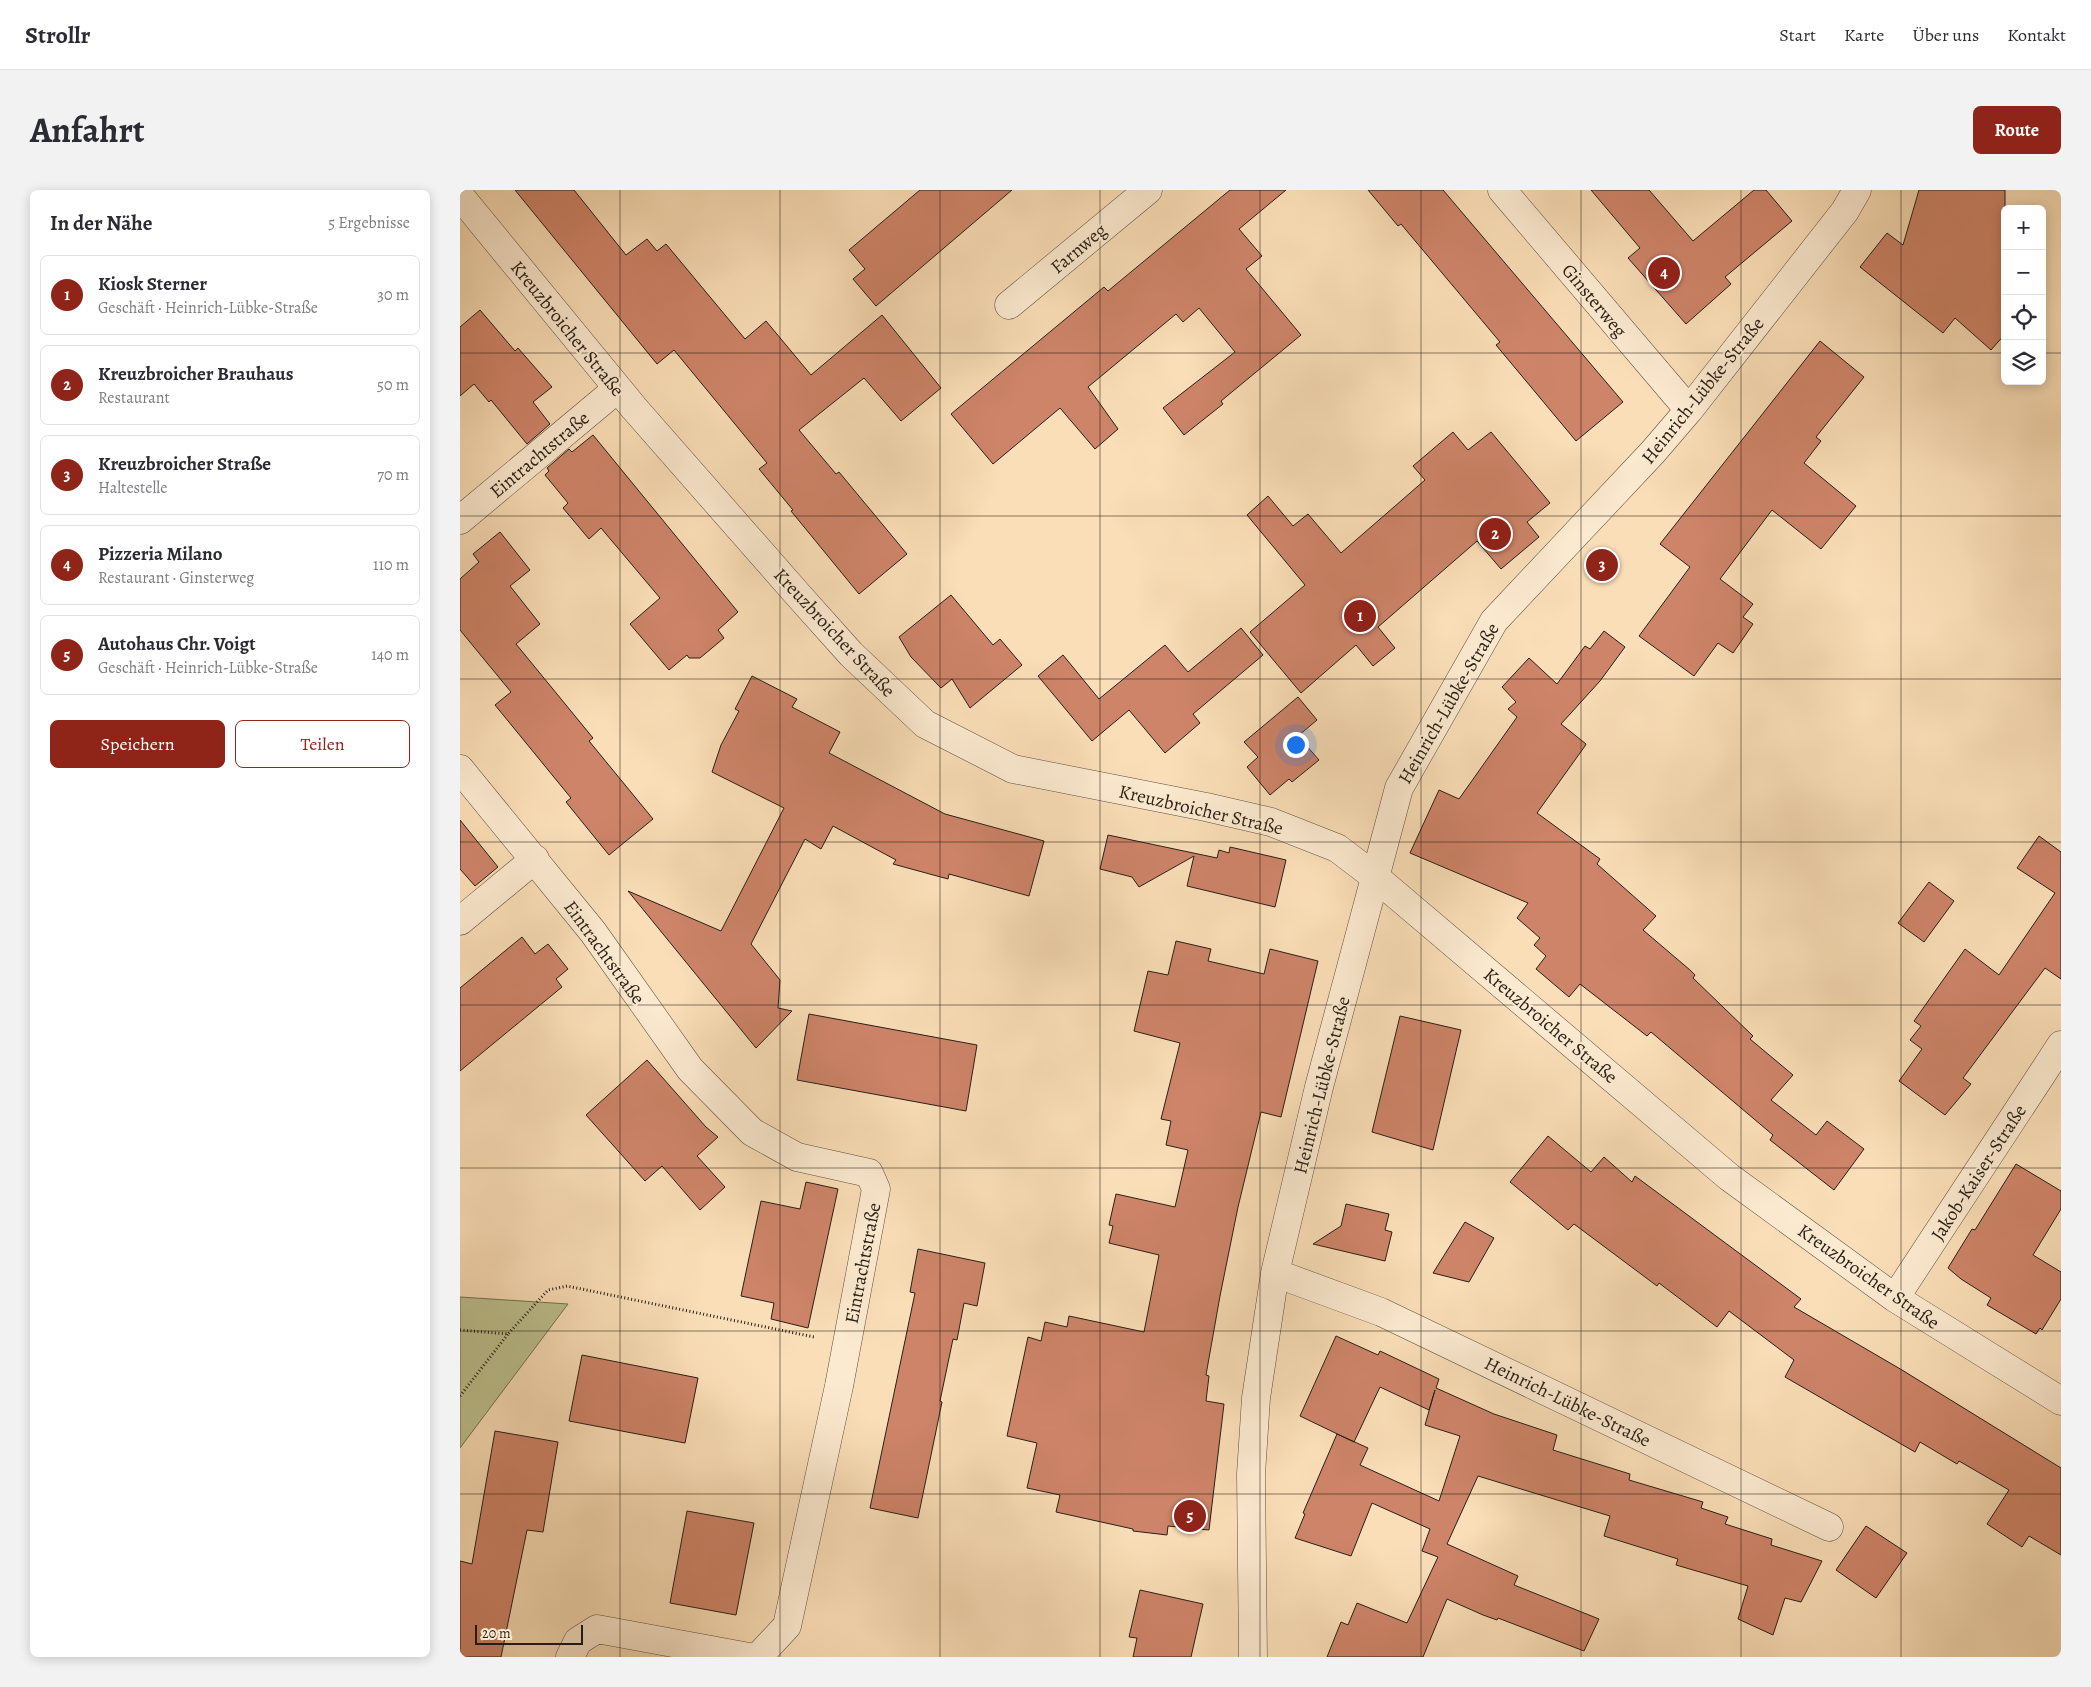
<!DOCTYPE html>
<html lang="de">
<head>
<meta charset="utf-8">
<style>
  body { margin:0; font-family:Alegreya,serif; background:#f2f2f3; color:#2b2b33 }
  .controls { position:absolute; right:15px; top:15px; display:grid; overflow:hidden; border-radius:8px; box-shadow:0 2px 12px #0003 }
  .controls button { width:45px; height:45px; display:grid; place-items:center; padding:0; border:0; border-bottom:1px solid #e1e1e2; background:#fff; color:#2b2b33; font:25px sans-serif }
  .scale { position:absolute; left:15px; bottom:12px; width:108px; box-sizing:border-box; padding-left:5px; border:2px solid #271f15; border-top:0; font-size:14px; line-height:18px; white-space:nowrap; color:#271f15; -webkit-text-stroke:4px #fcead0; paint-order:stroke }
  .you { position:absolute; left:835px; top:554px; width:18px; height:18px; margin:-12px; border:4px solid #fff; border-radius:50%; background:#1a73e8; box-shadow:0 0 0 8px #1a73e833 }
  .badge { display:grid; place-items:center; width:32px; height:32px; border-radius:50%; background:#8f2418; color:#fff; font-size:16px; font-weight:700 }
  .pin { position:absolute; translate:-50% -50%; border:2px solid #fff; box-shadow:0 1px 5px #0006 }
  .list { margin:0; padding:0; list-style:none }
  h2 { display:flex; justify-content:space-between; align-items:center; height:65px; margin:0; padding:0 20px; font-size:21px }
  h2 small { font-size:16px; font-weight:400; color:#7c7c81 }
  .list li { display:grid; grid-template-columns:32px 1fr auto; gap:15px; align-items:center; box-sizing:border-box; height:80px; margin:0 10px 10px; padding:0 10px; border:1px solid #e1e1e2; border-radius:8px }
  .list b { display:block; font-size:19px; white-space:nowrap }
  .list p { margin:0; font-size:16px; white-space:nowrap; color:#7c7c81 }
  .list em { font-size:16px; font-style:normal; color:#7c7c81 }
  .actions { display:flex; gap:10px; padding:15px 20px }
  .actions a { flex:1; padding:11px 0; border:1px solid #8f2418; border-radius:8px; text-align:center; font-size:18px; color:#8f2418 }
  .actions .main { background:#8f2418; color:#fff }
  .icon { flex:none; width:28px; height:28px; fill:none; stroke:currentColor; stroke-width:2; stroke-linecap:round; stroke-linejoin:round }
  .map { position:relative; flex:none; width:1601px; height:1467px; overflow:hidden; border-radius:8px }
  header { display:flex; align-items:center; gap:30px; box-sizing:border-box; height:70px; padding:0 25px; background:#fff; border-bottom:1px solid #e1e1e2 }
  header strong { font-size:24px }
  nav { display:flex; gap:28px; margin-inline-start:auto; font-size:18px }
  .intro { display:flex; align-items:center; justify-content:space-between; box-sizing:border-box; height:120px; padding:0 30px }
  h1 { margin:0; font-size:35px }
  .button { padding:12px 22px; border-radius:8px; background:#8f2418; color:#fff; font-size:18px; font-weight:700 }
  main { display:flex; gap:30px; padding:0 30px }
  aside { flex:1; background:#fff; border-radius:8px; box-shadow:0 2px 12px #0003 }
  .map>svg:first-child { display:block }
  .green { fill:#bdc18f; stroke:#727052 }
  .building { fill:#ce8469; stroke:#271f15 }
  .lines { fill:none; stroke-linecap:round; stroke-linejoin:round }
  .street-casing { stroke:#5c4f3e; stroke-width:29 }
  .path { stroke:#271f15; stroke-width:3; stroke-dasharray:1 2.5; stroke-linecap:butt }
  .street { stroke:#fcead0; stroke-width:28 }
  .grid { fill:none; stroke:#271f15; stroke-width:1; stroke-opacity:0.55 }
  .labels { text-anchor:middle; stroke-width:4; stroke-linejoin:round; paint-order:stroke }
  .street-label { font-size:19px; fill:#271f15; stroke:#fcead0 }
</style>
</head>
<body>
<header>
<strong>Strollr</strong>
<nav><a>Start</a><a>Karte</a><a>Über uns</a><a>Kontakt</a></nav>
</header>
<div class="intro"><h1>Anfahrt</h1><a class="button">Route</a></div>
<main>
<aside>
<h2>In der Nähe<small>5 Ergebnisse</small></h2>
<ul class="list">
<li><span class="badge">1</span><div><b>Kiosk Sterner</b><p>Geschäft · Heinrich-Lübke-Straße</p></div><em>30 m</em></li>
<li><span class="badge">2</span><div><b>Kreuzbroicher Brauhaus</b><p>Restaurant</p></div><em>50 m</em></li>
<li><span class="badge">3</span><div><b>Kreuzbroicher Straße</b><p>Haltestelle</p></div><em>70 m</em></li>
<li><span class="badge">4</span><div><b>Pizzeria Milano</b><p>Restaurant · Ginsterweg</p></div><em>110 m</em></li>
<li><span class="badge">5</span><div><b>Autohaus Chr. Voigt</b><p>Geschäft · Heinrich-Lübke-Straße</p></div><em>140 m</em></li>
</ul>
<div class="actions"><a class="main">Speichern</a><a>Teilen</a></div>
</aside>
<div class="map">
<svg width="1601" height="1467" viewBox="0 0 1601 1467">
  <rect width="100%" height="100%" fill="#fadeb7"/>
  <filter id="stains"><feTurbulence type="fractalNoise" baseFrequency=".004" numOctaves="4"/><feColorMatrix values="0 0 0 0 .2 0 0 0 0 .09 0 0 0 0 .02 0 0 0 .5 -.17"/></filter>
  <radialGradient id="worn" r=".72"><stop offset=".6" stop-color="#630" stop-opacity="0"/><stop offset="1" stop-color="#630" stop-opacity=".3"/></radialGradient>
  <!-- green -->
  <path class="green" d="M0,1107L108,1114L0,1258Z"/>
  <!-- building -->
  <path class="building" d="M55,0H114L166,65L187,49L197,61L206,54L285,149L306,131L351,185L422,125L481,198L441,231L404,188L339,240L376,284L379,282L447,364L399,404L331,321L333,320L299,279L307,273L214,160L197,174Z
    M460,0H552L416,116L393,89L405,79L389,60Z
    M770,0H826L779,39L802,66L786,79L841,145L761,211L763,214L724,245L703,218L775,162L739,118L723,132L716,124L628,197L658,239L635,259L600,218L533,274L491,224L644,97L648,101Z
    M908,0H983L1163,212L1116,251L1036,155L1040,152L941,34L938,36Z
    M1131,0H1189L1233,51L1294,0H1306L1332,31L1265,87L1271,94L1226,134L1168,68L1180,58Z
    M1459,0H1545V144L1531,160L1495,128L1483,143L1400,77L1427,43L1443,55Z
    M20,120L55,161L58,158L92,197L73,212L90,234L67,254L31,210L29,212L14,194L0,206V137Z
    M1360,151L1404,187L1356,247L1361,251L1344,273L1396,316L1361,359L1312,320L1260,389L1293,414L1283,427L1293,434L1273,463L1258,453L1234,486L1179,446L1230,377L1200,354Z
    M993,242L1008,260L1031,242L1090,313L1067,332L1079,347L1041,379L1017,351L918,437L935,458L913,476L896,455L841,503L790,442L845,395L787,325L808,306L833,336L848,324L881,363L965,290L953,276Z
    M133,245L278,422L258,440L264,448L240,468H229L227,465L209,480L170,434L200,408L141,338L129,349L103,318L108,313L85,285L89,281L87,278L109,259L112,262Z
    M40,342L70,380L50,396L80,434L56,454L133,548L129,551L193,629L149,665L106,612L111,608L35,515L51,502L0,440V389L19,372L13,364Z
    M491,405L533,455L540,449L562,475L510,518L492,489L481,498L451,467L439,447Z
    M781,438L803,465L733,524L740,533L705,563L669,520L632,551L578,486L603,465L639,509L705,455L728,482Z
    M1144,441L1165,457L1140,491L1101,534L1126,554L1125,556L1077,623L1140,669L1137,674L1196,726L1183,740L1230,780L1235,785L1233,788L1293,846L1290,849L1333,885L1311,910L1356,945L1367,931L1404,959L1374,1000L1310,950L1313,945L1191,842L1187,846L1120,794L1109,807L1076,779L1086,766L1074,755L1080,748L1057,728L1068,713L950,663L979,600L999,609L1057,527L1048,519L1056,512L1042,497L1069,468L1097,494L1125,456L1130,459Z
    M292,486L337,509L332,517L380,542L369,563L485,624L584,651L569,706L489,684L488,689L433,674L436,670L373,636L361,659L345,649L291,754L320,790L318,818L332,821L296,858L168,701L261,741L324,618L252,582L261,555L279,521L275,519Z
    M838,507L857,530L838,546L859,570L832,592L829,589L810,605L787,577L798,567L784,552Z
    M0,630L38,677L15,696L0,679Z
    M648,645L757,668L759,660L769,663L770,657L826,670L815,717L727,696L734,666L679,697L672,687L640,679Z
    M1579,646L1601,662V789L1585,778L1503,888L1511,894L1485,925L1439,891L1462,859L1450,850L1461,836L1454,831L1505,759L1539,785L1595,703L1557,678Z
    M1469,692L1494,711L1464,752L1438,733Z
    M62,747L75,764L88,754L108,779L96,789L102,797L0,881V798Z
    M716,751L751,759L748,771L804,784L810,759L858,771L821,927L801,922L778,1017L760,1106L746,1185L749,1186L746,1211L764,1214L749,1340L708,1336L707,1345L673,1341V1339L596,1322L600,1305L567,1298L577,1253L547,1246L568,1147L581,1151L585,1132L607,1137L609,1126L684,1142L699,1065L649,1053L653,1036L649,1035L656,1004L715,1017L728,960L706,955L711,931L701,929L720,853L674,841L688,781L708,785Z
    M349,824L517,855L506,921L337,890Z
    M940,826L1001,840L973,960L912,942Z
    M187,870L246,937L258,947L237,966L265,997L240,1020L202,976L185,991L126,925Z
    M1088,946L1131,982L1144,967L1172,992L1175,986L1341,1109L1334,1117L1442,1180L1601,1278V1365L1569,1346L1562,1357L1527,1334L1549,1300L1499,1271L1497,1274L1460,1252L1455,1262L1325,1187L1334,1170L1269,1121L1257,1137L1199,1093L1197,1096L1114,1034L1108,1040L1050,992Z
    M1556,974L1601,1001V1019L1573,1065L1601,1082V1109L1582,1140L1580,1138L1576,1144L1527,1115L1531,1108L1501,1089L1488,1078L1512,1039L1515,1040Z
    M346,992L378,999L348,1138L311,1129L314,1113L281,1106L301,1011L340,1019Z
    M886,1014L929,1024L925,1040L932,1042L925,1071L853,1054L881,1036Z
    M1005,1032L1034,1048L1009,1092L973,1083Z
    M458,1059L525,1073L517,1116L504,1113L497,1150L493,1149L480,1211L482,1212L458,1328L410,1318L455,1103L450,1102Z
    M876,1146L918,1165L920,1161L979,1189L976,1198L1034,1224L1097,1245L1093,1260L1170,1284L1169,1290L1243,1312L1241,1318L1268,1327L1265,1334L1312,1349L1311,1355L1362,1371L1341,1412L1325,1408L1313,1445L1278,1429L1288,1396L1216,1375L1218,1369L1144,1346L1150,1326L1018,1286L987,1354L1058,1386L1054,1395L1139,1429L1124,1461L1038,1428L1037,1430L1023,1425L987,1409L963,1467H867L881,1432L888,1435L897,1413L947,1433L978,1367L962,1361L970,1339L912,1313L891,1366L835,1348L845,1324L843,1323L877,1244L908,1258L900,1275L979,1311L1000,1246L965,1235L975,1200L969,1220L920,1197L894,1252L840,1226Z
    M122,1165L238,1188L225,1253L109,1231Z
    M35,1241L98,1252L83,1342L67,1340L41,1467H0V1371L12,1374Z
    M227,1321L294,1333L276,1425L210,1413Z
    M1406,1336L1447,1363L1416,1408L1376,1380Z
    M680,1400L743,1414L731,1467H673L677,1448L669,1447Z"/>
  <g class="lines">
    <defs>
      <path id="street" d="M1042,0L1229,220
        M0,6L174,218L339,406L391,464L465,534L553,579L746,617L811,632L877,658L914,686L1269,987L1435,1108L1601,1211
        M549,115L688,0
        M0,330L157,199
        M0,579L133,742L230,879L292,942L337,967L409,983L416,999L379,1196L327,1436L298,1467
        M0,731L75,669
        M815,1083L921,1122L1369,1337
        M1435,1108L1601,855
        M110,1467L118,1451L137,1439L289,1467
        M793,1467L791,1284L796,1208L815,1083L859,897L939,598L1034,431L1193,262L1229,220L1385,21L1397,0"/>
    </defs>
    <!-- street casing -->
    <use href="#street" class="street-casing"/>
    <!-- path -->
    <path class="path" d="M0,1140L48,1144L88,1100L107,1096L354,1147
      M0,1206L48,1144"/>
    <!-- street -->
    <use href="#street" class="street"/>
  </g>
  <!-- grid -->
  <path class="grid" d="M160,0V1467M320,0V1467M480,0V1467M640,0V1467M800,0V1467M961,0V1467M1121,0V1467M1281,0V1467M1441,0V1467M0,163H1545M1582,163H1601M0,326H1601M0,489H1601M0,652H1601M0,815H1601M0,978H1601M0,1141H1601M0,1304H1601"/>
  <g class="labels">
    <!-- street labels -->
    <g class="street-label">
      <text transform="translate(618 58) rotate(-40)" y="7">Farnweg</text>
      <text transform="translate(1135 110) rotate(50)" y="7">Ginsterweg</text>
      <text transform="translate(108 138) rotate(51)" y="7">Kreuzbroicher Straße</text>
      <text transform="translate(1242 200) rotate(-51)" y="7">Heinrich-Lübke-Straße</text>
      <text transform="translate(79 264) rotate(-40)" y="7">Eintrachtstraße</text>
      <text transform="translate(375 442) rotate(47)" y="7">Kreuzbroicher Straße</text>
      <text transform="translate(988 513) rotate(-60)" y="7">Heinrich-Lübke-Straße</text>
      <text transform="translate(741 619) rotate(13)" y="7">Kreuzbroicher Straße</text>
      <text transform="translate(145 762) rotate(54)" y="7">Eintrachtstraße</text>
      <text transform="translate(1091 835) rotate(40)" y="7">Kreuzbroicher Straße</text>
      <text transform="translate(861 895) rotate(-76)" y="7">Heinrich-Lübke-Straße</text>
      <text transform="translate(1518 982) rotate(-57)" y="7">Jakob-Kaiser-Straße</text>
      <text transform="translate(402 1073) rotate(-79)" y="7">Eintrachtstraße</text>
      <text transform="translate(1409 1086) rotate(35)" y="7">Kreuzbroicher Straße</text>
      <text transform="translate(1108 1211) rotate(26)" y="7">Heinrich-Lübke-Straße</text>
    </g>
  </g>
  <rect width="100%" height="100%" filter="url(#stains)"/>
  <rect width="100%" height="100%" fill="url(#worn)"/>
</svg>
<div class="controls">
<button>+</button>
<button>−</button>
<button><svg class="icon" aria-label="locate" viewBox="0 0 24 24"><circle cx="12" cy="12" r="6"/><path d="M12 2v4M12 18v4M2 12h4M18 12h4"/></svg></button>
<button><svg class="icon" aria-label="layers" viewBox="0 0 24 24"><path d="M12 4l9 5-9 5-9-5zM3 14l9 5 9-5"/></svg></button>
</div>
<div class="scale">20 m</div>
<div class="you"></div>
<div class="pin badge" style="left:900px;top:426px">1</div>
<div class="pin badge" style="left:1035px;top:344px">2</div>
<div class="pin badge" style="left:1142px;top:375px">3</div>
<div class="pin badge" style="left:1204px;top:83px">4</div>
<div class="pin badge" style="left:730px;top:1326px">5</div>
</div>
</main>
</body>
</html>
